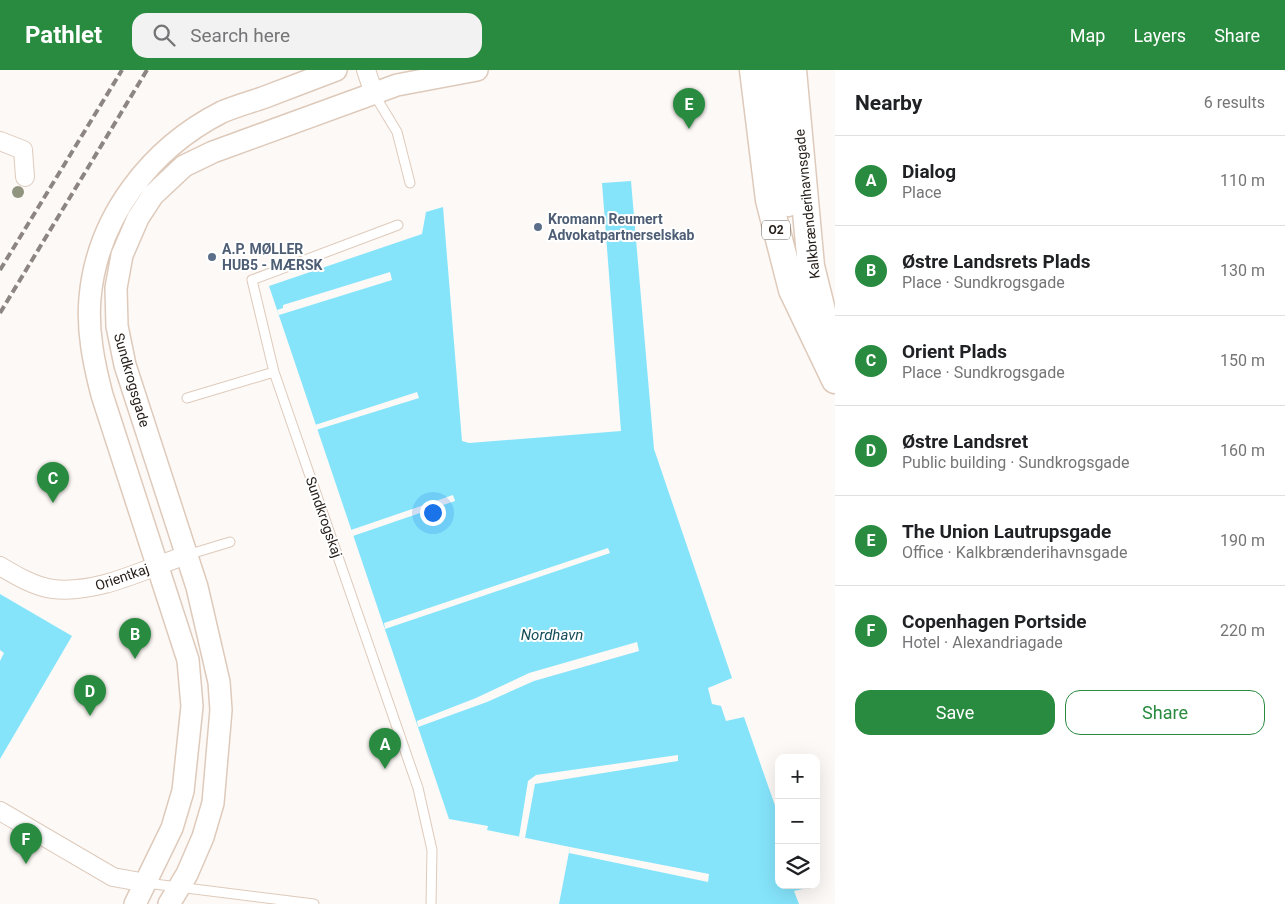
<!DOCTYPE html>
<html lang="en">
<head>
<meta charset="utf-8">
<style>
  body { margin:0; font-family:Roboto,sans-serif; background:#f2f2f2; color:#202124 }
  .controls { position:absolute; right:15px; bottom:15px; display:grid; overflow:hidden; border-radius:10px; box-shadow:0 5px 20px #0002 }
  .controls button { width:45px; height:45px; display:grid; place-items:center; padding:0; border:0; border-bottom:1px solid #e0e0e0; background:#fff; color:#202124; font:25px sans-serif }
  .you { position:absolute; left:432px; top:442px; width:18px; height:18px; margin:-12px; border:4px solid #fff; border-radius:50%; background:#1a73e8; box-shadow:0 0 0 8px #1a73e833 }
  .badge { display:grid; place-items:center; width:32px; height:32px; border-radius:50%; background:#298b3f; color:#fff; font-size:16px; font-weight:700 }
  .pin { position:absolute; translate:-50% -41px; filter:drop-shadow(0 1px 2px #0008) }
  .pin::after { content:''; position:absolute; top:26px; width:18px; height:15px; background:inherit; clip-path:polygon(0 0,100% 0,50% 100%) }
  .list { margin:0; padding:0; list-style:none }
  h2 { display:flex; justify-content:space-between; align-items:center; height:65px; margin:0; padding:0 20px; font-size:21px }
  h2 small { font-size:16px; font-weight:400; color:#757577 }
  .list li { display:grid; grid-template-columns:32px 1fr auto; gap:15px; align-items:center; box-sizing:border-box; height:90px; padding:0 20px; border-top:1px solid #e0e0e0 }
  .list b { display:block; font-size:19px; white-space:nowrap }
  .list p { margin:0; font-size:16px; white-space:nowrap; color:#757577 }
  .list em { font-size:16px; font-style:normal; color:#757577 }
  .actions { display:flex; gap:10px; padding:15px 20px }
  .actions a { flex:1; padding:11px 0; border:1px solid #298b3f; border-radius:15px; text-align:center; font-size:18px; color:#298b3f }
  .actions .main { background:#298b3f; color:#fff }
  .icon { flex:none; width:28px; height:28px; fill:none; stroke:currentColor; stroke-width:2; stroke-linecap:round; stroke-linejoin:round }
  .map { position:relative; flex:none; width:835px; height:834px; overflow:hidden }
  header { display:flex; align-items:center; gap:30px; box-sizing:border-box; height:70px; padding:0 25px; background:#298b3f; color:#fff }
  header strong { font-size:24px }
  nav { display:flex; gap:28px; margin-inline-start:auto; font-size:18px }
  .search { width:350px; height:45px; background:#f2f2f2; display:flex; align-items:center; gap:12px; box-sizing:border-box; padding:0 18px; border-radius:15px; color:#757577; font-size:19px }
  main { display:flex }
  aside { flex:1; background:#fff }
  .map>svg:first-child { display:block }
  .water { fill:#85e4fa }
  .pier { fill:#fdf9f6 }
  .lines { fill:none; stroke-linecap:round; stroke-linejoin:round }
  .service-casing { stroke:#decabb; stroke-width:11 }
  .minor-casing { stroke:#decabb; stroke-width:20 }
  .tertiary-casing { stroke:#decabb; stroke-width:24 }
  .primary-casing { stroke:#decabb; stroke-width:29 }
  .service { stroke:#fff; stroke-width:9 }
  .minor { stroke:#fff; stroke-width:18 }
  .tertiary { stroke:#fff; stroke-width:21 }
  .primary { stroke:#fff; stroke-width:26 }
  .rail { stroke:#8c8581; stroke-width:4; stroke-dasharray:8 4; stroke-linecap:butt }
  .tree { fill:#91947e }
  .service-dot { fill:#5c6f8a; stroke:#fff; stroke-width:2 }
  .labels { text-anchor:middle; stroke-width:4; stroke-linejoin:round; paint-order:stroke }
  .shield { fill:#fff; stroke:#66615d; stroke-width:1 }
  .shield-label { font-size:12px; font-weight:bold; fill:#251d18 }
  .street-label { font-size:14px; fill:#251d18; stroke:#fff }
  .service-label { font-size:14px; font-weight:bold; fill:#4e5e75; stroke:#fff; text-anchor:start }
  .water-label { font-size:15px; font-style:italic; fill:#144d59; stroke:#fff }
</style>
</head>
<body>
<header>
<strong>Pathlet</strong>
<div class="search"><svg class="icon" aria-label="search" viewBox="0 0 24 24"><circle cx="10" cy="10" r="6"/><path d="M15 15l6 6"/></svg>Search here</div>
<nav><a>Map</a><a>Layers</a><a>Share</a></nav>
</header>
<main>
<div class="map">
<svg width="835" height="834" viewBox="0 0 835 834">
  <rect width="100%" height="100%" fill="#fdf9f6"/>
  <!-- water -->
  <path class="water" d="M631,111L654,379L732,608L708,618L712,634L721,636L726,651L744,647L779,747V815H802L803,819L794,821L799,834H559L570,777L487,760L488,756L449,749L269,216L422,164L426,142L443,137L462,371L469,373L621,361L602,113Z
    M0,524L72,566L0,689V591L4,583L0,580Z"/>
  <!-- pier -->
  <path class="pier" d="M390,202L392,210L279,245L277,240L283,238V235Z
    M417,322L419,328L316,360L315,355Z
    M453,425L455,431L353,466L351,460Z
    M608,478L610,483L385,559L384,553Z
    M637,572L639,581L534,611L487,632L418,657L417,651L476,628L529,603Z
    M678,685V691L535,714L525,768L519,767L528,711L536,705Z
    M570,777L709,804L708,812L569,783Z"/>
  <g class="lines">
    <defs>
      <path id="service" d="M374,24L397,62L410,113
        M398,155L252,210L274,302L418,718L432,780L431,834
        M187,328L274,302
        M187,485L230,472
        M146,813L314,834"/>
      <path id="minor" d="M366,0L374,24
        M0,71L23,80L25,107
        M0,496C15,505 35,517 53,519C99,524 144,499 187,485
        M0,741L113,807L146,813"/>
      <path id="tertiary" d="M135,834L172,758L183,721L192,636L188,590L102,325C94,294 87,261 90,228C97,147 151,78 222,42C236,36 251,32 265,27C289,18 312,9 336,0
        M169,834L187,804L203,767L213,733L221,640L219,612L197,517L125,295L117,256L116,218L122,185L138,148L153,125L184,96L213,82L397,15L477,0"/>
      <path id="primary" d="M753,0L769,130L792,220L835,310
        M773,0L788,133
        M793,0L811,196L830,273"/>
    </defs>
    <!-- service casing -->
    <use href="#service" class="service-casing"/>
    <!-- minor casing -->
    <use href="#minor" class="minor-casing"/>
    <!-- tertiary casing -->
    <use href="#tertiary" class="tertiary-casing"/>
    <!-- primary casing -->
    <use href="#primary" class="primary-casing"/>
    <!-- service -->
    <use href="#service" class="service"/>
    <!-- minor -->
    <use href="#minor" class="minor"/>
    <!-- tertiary -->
    <use href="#tertiary" class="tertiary"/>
    <!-- primary -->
    <use href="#primary" class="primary"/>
    <!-- rail -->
    <path class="rail" d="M0,200L122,0
      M0,243L147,0"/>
  </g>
  <!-- trees -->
  <circle class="tree" cx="18" cy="122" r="6"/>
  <!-- markers -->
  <g class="service-dot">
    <circle cx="538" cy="157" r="5"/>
    <circle cx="212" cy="187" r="5"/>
  </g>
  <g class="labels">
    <!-- shield labels -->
    <rect class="shield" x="762" y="150.5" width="28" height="19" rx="4"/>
    <g class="shield-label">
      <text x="776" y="164">O2</text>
    </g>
    <!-- street labels -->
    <g class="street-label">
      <text transform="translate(807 134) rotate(-96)" y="5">Kalkbrænderihavnsgade</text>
      <text transform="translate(132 310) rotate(74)" y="5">Sundkrogsgade</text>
      <text transform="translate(324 447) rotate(71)" y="5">Sundkrogskaj</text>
      <text transform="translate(122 507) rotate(-19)" y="5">Orientkaj</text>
    </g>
    <!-- service labels -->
    <g class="service-label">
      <text x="548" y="154">Kromann Reumert<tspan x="548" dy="16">Advokatpartnerselskab</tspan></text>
      <text x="222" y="184">A.P. MØLLER<tspan x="222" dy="16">HUB5 - MÆRSK</tspan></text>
    </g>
    <!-- water labels -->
    <g class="water-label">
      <text x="552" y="570">Nordhavn</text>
    </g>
  </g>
</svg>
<div class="controls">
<button>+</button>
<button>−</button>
<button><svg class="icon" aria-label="layers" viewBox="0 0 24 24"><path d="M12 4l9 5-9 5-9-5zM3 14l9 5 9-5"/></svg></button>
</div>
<div class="you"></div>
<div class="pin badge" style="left:385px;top:699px">A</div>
<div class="pin badge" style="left:135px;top:589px">B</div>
<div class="pin badge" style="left:53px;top:433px">C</div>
<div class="pin badge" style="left:90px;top:646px">D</div>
<div class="pin badge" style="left:689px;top:59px">E</div>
<div class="pin badge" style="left:26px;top:794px">F</div>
</div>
<aside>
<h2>Nearby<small>6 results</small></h2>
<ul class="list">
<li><span class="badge">A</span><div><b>Dialog</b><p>Place</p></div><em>110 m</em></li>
<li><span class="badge">B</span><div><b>Østre Landsrets Plads</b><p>Place · Sundkrogsgade</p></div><em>130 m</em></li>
<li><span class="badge">C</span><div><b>Orient Plads</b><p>Place · Sundkrogsgade</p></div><em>150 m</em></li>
<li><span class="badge">D</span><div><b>Østre Landsret</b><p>Public building · Sundkrogsgade</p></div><em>160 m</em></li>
<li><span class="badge">E</span><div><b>The Union Lautrupsgade</b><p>Office · Kalkbrænderihavnsgade</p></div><em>190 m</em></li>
<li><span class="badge">F</span><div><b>Copenhagen Portside</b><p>Hotel · Alexandriagade</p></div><em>220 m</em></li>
</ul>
<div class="actions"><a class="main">Save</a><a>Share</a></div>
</aside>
</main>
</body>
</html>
